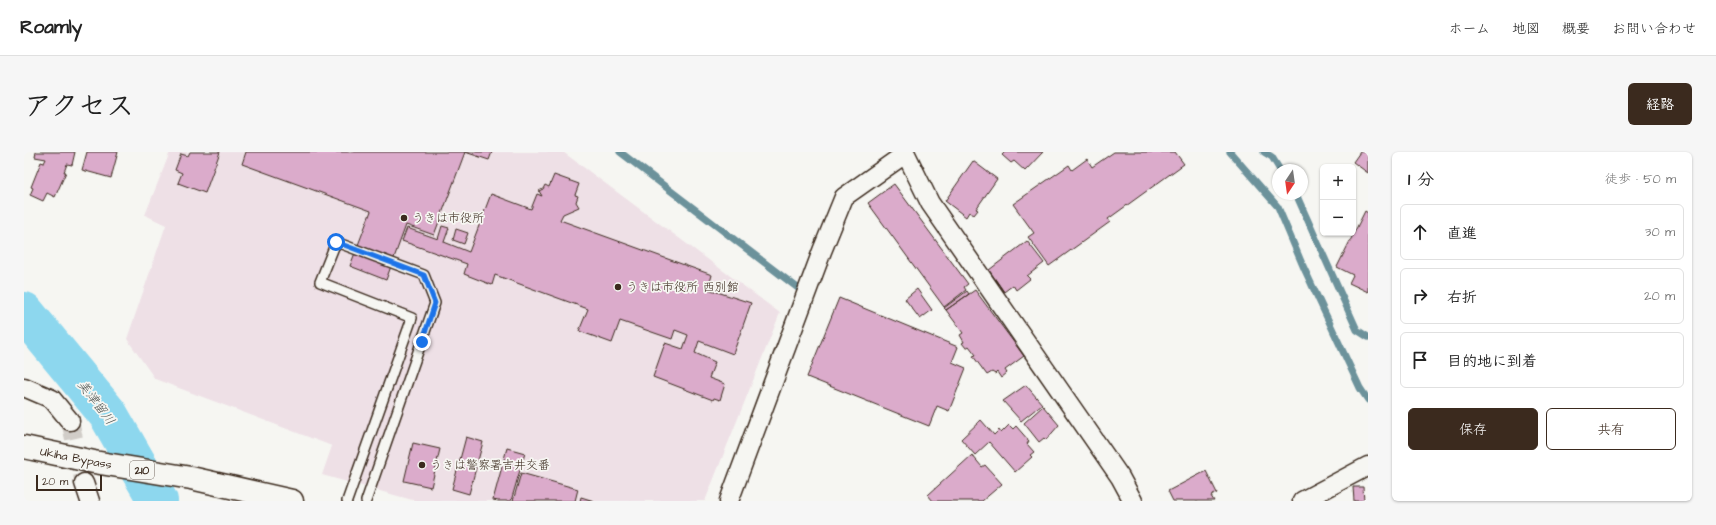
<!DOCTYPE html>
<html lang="ja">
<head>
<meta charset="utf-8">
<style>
  body { margin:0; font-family:"Architects Daughter","Klee One",sans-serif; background:#f6f6f6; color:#222 }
  .controls { position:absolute; right:12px; top:12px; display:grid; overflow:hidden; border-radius:6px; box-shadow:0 1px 3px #0004 }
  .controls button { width:36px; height:36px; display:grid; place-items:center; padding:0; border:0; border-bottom:1px solid #e0e0e0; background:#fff; color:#222; font:20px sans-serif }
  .compass { position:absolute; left:1248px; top:12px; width:36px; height:36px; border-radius:50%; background:#fff; box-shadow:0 1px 3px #0004; rotate:193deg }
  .scale { position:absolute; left:12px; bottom:10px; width:66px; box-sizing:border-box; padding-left:4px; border:2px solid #3b2a1e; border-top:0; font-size:11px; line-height:14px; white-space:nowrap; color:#3b2a1e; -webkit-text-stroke:3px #f6f6f2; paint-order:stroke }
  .stop { position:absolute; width:12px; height:12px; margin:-9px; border:3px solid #1a73e8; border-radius:50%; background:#fff }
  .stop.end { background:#1a73e8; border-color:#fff; box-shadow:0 1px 4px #0008 }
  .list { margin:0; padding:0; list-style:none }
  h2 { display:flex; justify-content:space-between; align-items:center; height:52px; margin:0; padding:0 16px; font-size:17px }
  h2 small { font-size:13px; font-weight:400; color:#767676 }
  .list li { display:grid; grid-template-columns:26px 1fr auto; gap:12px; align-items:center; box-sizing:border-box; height:56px; margin:0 8px 8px; padding:0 8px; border:1px solid #e0e0e0; border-radius:6px }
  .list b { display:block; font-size:15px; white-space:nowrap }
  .list em { font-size:13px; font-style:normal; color:#767676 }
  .actions { display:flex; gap:8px; padding:12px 16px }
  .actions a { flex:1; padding:9px 0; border:1px solid #3b2a1e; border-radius:6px; text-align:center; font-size:14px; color:#3b2a1e }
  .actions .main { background:#3b2a1e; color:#fff }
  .icon { flex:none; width:22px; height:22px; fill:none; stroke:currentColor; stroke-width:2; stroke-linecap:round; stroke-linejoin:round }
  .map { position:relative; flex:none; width:1344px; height:349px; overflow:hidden; border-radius:6px }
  header { display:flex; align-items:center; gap:24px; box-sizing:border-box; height:56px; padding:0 20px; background:#fff; border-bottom:1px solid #e0e0e0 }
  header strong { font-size:19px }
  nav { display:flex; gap:22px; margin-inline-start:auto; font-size:14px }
  .intro { display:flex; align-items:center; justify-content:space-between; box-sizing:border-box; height:96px; padding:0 24px }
  h1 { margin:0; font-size:28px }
  .button { padding:10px 18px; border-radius:6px; background:#3b2a1e; color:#fff; font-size:14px; font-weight:700 }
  main { display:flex; gap:24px; padding:0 24px }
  aside { flex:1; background:#fff; border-radius:6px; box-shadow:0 1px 3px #0004 }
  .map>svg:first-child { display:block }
  .built { fill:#eee0e6 }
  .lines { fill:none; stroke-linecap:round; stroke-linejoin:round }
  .stream { stroke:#6c929b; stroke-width:7 }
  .river { stroke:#8dd7ee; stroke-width:40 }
  .building { fill:#dbabcb; stroke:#3b2a1e }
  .minor-tunnel { stroke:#d1cdc8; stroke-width:18; stroke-dasharray:18 9; stroke-linecap:butt }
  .service-casing { stroke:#3b2a1e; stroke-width:12 }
  .minor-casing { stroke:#3b2a1e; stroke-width:21 }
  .trunk-casing { stroke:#3b2a1e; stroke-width:25 }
  .service { stroke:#f6f6f2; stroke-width:9 }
  .minor { stroke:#f6f6f2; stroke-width:18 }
  .trunk { stroke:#f6f6f2; stroke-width:22 }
  .route { stroke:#1a73e8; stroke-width:5 }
  .poi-dot { fill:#3b2a1e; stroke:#f6f6f2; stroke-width:1.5 }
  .labels { text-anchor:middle; stroke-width:3.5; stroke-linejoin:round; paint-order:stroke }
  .shield { fill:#f6f6f2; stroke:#73675e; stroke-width:1 }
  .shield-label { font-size:11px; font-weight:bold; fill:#3b2a1e }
  .poi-label { font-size:12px; fill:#3b2a1e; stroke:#f6f6f2; text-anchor:start }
  .street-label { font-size:12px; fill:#3b2a1e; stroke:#f6f6f2 }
  .water-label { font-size:13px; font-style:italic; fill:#505552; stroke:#f6f6f2 }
</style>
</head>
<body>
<header>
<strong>Roamly</strong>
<nav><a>ホーム</a><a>地図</a><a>概要</a><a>お問い合わせ</a></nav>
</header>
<div class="intro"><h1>アクセス</h1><a class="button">経路</a></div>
<main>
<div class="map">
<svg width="1344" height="349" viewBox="0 0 1344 349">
  <rect width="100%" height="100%" fill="#f6f6f2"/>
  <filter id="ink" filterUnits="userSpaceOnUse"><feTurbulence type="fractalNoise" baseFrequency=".025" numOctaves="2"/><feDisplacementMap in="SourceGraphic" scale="8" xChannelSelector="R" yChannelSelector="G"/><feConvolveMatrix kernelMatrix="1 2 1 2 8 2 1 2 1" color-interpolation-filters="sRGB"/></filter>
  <g filter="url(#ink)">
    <!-- built -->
    <path class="built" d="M146,0H539L756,161L681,349H392L298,323L308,294L131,227L103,187L142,73L121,63Z"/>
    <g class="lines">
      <!-- stream -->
      <path class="stream" d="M596,0L779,140
        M1206,0L1254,55L1279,114L1336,236L1344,248
        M1240,0L1248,5L1256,18
        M1272,42L1333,178L1344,185"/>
      <!-- river -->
      <path class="river" d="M0,160L84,262L134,349"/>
    </g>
    <!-- building -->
    <path class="building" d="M12,0H51L48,13L43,12L40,20H42L31,45L23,41L19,49L6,43L9,36L7,35L17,10L20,11L22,7L11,5Z
      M63,0H94L87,26L58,18Z
      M166,0H196L181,41L154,31L158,21L151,18L157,2L164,4Z
      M222,0H441L410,83L382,73L362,128L326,114L347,59L218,12Z
      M441,0H468L465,8Z
      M981,0H1019L1001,19L990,9L987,11L978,3Z
      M1090,0H1151L1160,12L1084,67L1086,70L1025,114L1004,85L1010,81L989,52L1045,13L1048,18L1063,7L1068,15Z
      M1336,0H1344V21L1329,10Z
      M949,9L973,27L952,57L954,58L950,63L945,60L942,65L921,49Z
      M530,23L555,32L551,43L554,44L552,50L555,55L539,62L536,68L688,123L684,137L727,151L709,202L675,189L671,201L691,210L685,226L701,232L696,248L690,246L689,248L629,225L641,191L659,197L664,183L651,178L648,187L596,169L588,191L555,179L564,157L471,123L468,133L440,122L443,112L378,89L383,76L414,87L418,74L425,76L420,90L445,100L467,42L507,57L513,42L518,44L515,39L519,37L521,33L525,35Z
      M870,32L944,132L940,135L942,138L920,155L844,51Z
      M1341,59L1344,61V140L1325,131L1329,123L1313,115Z
      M432,77L444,81L440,92L429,88Z
      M1003,89L1020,111L1003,124L1006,127L992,138L989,133L980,140L965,118Z
      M893,137L908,158L896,167L881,147Z
      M951,138L1000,204L981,218L983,221L977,226L973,220L971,222L968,220L963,223L949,204L952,203L945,194L942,196L938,191L940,190L936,183L939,181L922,158Z
      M943,139L945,142L922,158L920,156Z
      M815,146L934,195L928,210L942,216L925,259L913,254L905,274L783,225Z
      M1002,233L1018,252L997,269L979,249Z
      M1019,254L1035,273L1022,288L1020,286L1015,290L1000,271Z
      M957,268L970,283L975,278L977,281L985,273L989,277L992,274L1005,289L1003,292L1010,300L1006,303L1008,305L991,320L965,290L951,303L937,287Z
      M442,285L459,290L445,342L428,337Z
      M389,291L416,297L407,335L380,329Z
      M483,296L501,301L487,349H474L469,348Z
      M948,303L958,315L961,313L978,332L958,349H909L904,343Z
      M1182,319L1193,341L1187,344L1190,349H1149L1144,339Z
      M497,321L554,337L551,349H489Z
      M1329,335H1339L1340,349H1330Z
      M557,345L570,349H556Z"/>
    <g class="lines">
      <!-- minor-tunnel -->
      <path class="minor-tunnel" d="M46,269L60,331"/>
      <defs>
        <path id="service" d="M323,349L388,166L296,130L312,90L400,123L411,151L342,349"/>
        <path id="minor" d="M881,0L906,51L1096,325L1109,349
          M0,235L28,247L46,269
          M60,331L66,349
          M705,349L798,99L820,45L881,2
          M1278,349L1344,314"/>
        <path id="trunk" d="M0,295L70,310L167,326L268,349"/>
      </defs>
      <!-- service casing -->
      <use href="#service" class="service-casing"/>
      <!-- minor casing -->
      <use href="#minor" class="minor-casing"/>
      <!-- trunk casing -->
      <use href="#trunk" class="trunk-casing"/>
      <!-- service -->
      <use href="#service" class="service"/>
      <!-- minor -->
      <use href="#minor" class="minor"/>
      <!-- trunk -->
      <use href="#trunk" class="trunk"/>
    </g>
  </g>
  <g class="lines" filter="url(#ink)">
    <!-- route -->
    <path class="route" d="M312,90L400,123L411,151L398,190"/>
  </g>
  <!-- markers -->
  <g class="poi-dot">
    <circle cx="380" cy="66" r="4"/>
    <circle cx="594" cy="135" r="4"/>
    <circle cx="398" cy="313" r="4"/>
  </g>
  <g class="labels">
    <!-- shield labels -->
    <rect class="shield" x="106" y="309" width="24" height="18" rx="3"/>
    <g class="shield-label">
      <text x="118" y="322">210</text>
    </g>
    <!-- poi labels -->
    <g class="poi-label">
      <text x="388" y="70">うきは市役所</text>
      <text x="602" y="139">うきは市役所 西別館</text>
      <text x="406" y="317">うきは警察署吉井交番</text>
    </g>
    <!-- street labels -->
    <g class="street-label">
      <text transform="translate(52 306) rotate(11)" y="4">Ukiha Bypass</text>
    </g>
    <!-- water labels -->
    <g class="water-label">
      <text transform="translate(73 250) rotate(53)" y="5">美津留川</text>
    </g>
  </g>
</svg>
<div class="controls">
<button>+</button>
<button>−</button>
</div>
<svg class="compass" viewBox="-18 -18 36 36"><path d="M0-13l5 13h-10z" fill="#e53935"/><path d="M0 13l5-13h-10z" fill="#767676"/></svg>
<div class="scale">20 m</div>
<div class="stop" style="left:312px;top:90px"></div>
<div class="stop end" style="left:398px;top:190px"></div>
</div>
<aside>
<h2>1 分<small>徒歩 · 50 m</small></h2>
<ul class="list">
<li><svg class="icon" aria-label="ahead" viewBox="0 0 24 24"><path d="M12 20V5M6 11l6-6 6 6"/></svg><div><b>直進</b></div><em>30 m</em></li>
<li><svg class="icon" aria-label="right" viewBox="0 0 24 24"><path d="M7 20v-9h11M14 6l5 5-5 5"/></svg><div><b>右折</b></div><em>20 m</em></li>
<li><svg class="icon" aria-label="arrive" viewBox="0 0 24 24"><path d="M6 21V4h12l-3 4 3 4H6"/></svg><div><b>目的地に到着</b></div></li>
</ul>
<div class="actions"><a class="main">保存</a><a>共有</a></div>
</aside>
</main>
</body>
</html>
